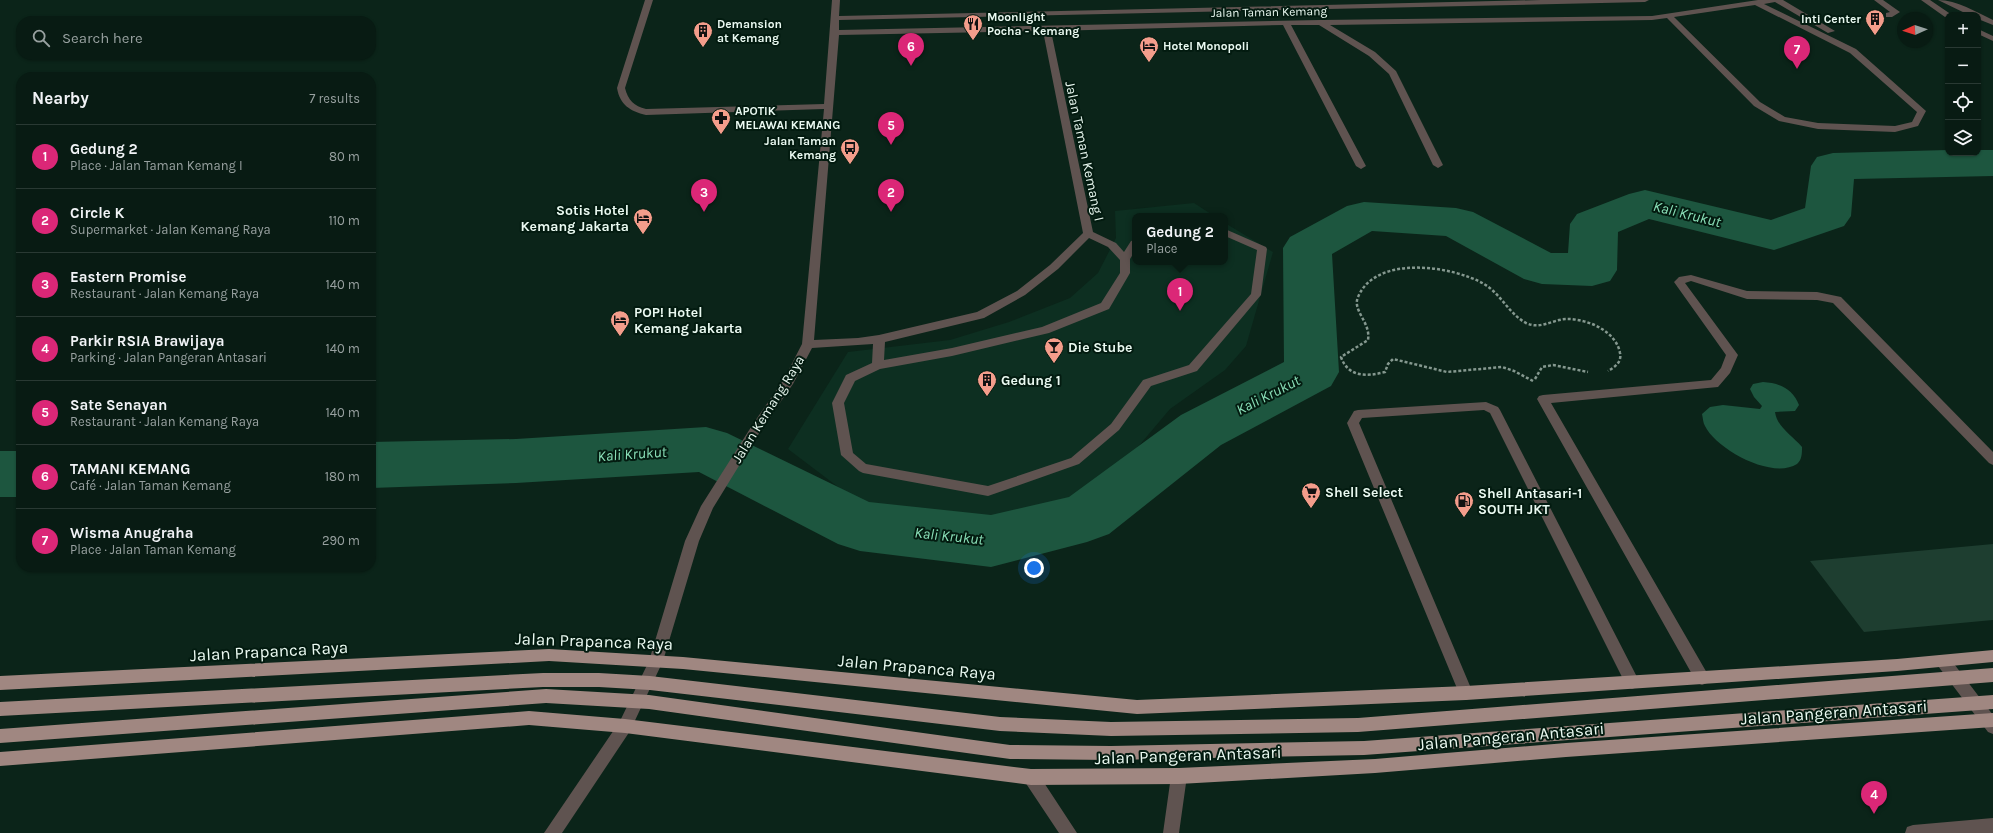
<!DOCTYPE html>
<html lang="en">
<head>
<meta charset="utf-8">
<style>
  body { margin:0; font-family:Karla,sans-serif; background:#162821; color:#f1f3f6 }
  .controls { position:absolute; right:12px; top:12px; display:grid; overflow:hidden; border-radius:8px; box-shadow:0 1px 3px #0004 }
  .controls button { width:36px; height:36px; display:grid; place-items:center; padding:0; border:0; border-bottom:1px solid #293933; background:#081b13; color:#f1f3f6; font:20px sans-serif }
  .compass { position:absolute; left:1897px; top:12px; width:36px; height:36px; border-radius:50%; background:#081b13; box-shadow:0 1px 3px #0004; rotate:267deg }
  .you { position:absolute; left:1034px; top:568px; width:14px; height:14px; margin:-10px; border:3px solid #fff; border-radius:50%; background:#1a73e8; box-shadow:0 0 0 6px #1a73e833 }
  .badge { display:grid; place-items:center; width:26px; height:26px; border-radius:50%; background:#db2777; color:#fff; font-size:13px; font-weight:700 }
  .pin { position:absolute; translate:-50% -33px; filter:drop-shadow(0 1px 2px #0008) }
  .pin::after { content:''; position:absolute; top:21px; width:14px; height:12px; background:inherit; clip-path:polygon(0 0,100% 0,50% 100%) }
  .popup { position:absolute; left:1132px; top:213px; width:96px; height:52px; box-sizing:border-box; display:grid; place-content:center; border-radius:8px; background:#081b13; filter:drop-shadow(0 1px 3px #0005); font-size:13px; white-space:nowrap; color:#98a1a0 }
  .popup b { font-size:15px; color:#f1f3f6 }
  .popup::after { content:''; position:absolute; left:50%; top:100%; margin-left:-8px; border:8px solid transparent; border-top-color:#081b13 }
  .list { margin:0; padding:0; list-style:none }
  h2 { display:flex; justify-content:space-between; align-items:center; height:52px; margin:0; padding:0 16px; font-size:17px }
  h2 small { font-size:13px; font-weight:400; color:#98a1a0 }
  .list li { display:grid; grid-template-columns:26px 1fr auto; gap:12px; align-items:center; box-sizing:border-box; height:64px; padding:0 16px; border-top:1px solid #293933 }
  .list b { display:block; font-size:15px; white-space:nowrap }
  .list p { margin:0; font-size:13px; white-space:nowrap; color:#98a1a0 }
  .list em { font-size:13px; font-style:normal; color:#98a1a0 }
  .icon { flex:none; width:22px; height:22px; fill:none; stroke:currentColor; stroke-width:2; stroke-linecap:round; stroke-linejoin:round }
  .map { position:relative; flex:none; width:1993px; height:833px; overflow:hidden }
  .search { position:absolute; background:#081b13; box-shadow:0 1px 3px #0004; left:16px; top:16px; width:360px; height:44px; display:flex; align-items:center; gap:10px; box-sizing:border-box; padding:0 14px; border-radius:16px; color:#98a1a0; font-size:15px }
  .panel { position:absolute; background:#081b13; box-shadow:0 1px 3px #0004; left:16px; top:72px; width:360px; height:500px; border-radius:16px }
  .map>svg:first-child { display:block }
  .built { fill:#0d2f21 }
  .green { fill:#1e3e30 }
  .water { fill:#1d563f }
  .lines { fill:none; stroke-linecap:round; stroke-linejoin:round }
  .river { fill:#1d563f; fill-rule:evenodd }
  .path { stroke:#85988f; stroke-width:2.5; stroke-dasharray:3 2; stroke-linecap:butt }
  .minor { fill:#5f5350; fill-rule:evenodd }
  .major { fill:#a08781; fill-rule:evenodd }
  .labels { text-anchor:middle; stroke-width:4; stroke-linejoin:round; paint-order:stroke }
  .far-street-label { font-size:12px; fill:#eaf9f1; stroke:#031b10 }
  .far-poi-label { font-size:12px; font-weight:bold; fill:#eaf9f1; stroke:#031b10; text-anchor:start }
  .street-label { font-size:14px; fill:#eaf9f1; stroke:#031b10 }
  .poi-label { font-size:14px; font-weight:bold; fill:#eaf9f1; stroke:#031b10; text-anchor:start }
  .water-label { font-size:15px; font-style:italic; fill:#8ae0b8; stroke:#031b10 }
  .near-street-label { font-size:17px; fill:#eaf9f1; stroke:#031b10 }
</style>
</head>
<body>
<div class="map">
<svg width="1993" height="833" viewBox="0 0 1993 833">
  <rect width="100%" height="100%" fill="#0b2419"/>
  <!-- built -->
  <path class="built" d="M1194,203L1214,216H1135V262H1225V223L1273,252L1246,346L1225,370L1170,409L1099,493L1069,509L1011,516L916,514L854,499L788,449L848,352L950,340L1009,322L1070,298L1098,273L1116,238L1115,211Z"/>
  <!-- green -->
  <path class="green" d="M1993,544V620L1864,632L1810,561Z"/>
  <!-- water -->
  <path class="water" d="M1763,382C1780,383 1793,389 1799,405L1795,411L1775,412C1777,427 1792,435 1802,447C1802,453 1802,460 1797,464C1772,480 1716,449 1705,426C1703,423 1703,418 1702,414L1710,407L1723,405L1760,409L1762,406L1754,397L1750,389L1753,384Z"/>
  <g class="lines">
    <!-- river -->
    <path class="river" d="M1948,150V153H1978V150H1993V176L1854,179L1851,216L1844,226L1774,250L1649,219L1618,232L1617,270L1610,281L1592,286L1542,284L1524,279L1446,236L1372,231L1332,254L1339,372L1331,386L1221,445L1109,534L1087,542L991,567L860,551L838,544L699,472L516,483L371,488V442L516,439L706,427L727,433L869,502L991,515L1069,497L1181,415L1284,362L1283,248L1290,237L1347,206L1364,202L1456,208L1473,212L1551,253H1568L1570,224L1577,214L1629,194L1645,190L1771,220L1805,208L1811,166L1817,157L1833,153Z
      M0,451H21V497H0Z"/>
    <!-- path -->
    <path class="path" d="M1535,379L1542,367L1553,365L1588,372
      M1533,381L1514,371L1502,367L1447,372L1393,359L1388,364L1385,372C1366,377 1348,377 1341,357L1368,340C1371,322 1352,311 1358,297C1376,254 1453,266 1484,284C1501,294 1509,314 1526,323C1541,330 1553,319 1567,319C1588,319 1616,331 1620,353C1622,362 1615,367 1608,371"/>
    <!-- minor -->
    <path class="minor" d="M645,0H653L625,88C628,100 634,106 646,109L824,104L832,0H840L839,16L1541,0H1649L1645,2L839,20V30L1320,20L1652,16L1758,0H1783L1835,31L1828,33L1775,2L1764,4L1856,49L1926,111L1918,126L1895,132L1818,129L1779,121L1754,106L1667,18L1652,20L1330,25L1375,52L1396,71L1443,165L1438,168L1433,165L1389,74L1369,56L1319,25H1291L1366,166L1361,169L1356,166L1283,25L1051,31L1093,232L1116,243L1124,252L1131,241L1135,240V251L1130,259V273L1109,309L1049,333L952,356L880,369L855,381L844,403L853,453L866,464L988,486L1071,458L1111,424L1143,380L1189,365L1251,294L1257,250L1225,236V229L1266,247L1267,249L1261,295L1197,371L1151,386L1119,430L1079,464L988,496L863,473L859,471L841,455L832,403L846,375L872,363L873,344L812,348L793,384L761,430L713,508L699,541L663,661L630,731L562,833H544L620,721L649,661L685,541L701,506L753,424L784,379L802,344L824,109L646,115C630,111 620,105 617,88ZM1755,5L1850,53L1917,112L1912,122L1895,126L1818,123L1785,117L1760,102L1674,17ZM1043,31L1083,233L1050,265L1017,291L977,312L879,335L858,338L814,340L839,35ZM1089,238L1108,247L1120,260V273L1101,303L1042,327L952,348L884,360L885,342L984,318L1025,295L1058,269Z
      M1874,0H1883L1900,12L1892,17H1886V13L1890,12Z
      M1921,0H1930L1952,15L1945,17Z
      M1938,0C1957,0 1976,12 1993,20V25L1978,19V15H1969Z
      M1978,29L1993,36V41L1978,34Z
      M1691,275L1747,291L1817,292L1841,297L1993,452V465L1989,463L1833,303L1817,300L1747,299L1691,281L1685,283L1738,355L1730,373L1718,387L1551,403L1707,673L1709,678L1707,683L1702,685L1697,683L1537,399L1539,396L1543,395L1711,380L1721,368L1726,355L1674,282L1679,277Z
      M1486,402L1498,407L1500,410L1637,677L1639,682L1637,687L1632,689L1627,687L1490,413L1484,410L1362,418L1359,423L1473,693L1471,698L1466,700L1461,698L1347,423L1354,411L1358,410Z
      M1943,655L1948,656L1993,715V734L1988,732L1938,666L1936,661L1938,656Z
      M1179,768L1185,771L1187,776L1179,833H1163L1171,776L1173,771Z
      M1031,769L1037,772L1077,833H1059L1025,782L1023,777L1025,772Z
      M1993,818V833H1905L1907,827L1913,825Z"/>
    <!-- major -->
    <path class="major" d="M549,649L683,657L1137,700L1466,686L1897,659L1993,650V662L1897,671L1466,700L1137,714L683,669L549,661L0,690V676Z
      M1993,668V682L1358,732L1111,736L1000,731L650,690L599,687H543L0,716V702L543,673H599L650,676L1000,717L1111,722L1358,718Z
      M546,689L649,695L1010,745L1111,746L1364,741L1993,695V709L1364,755L1111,760L1010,759L649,709L546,703L0,743V729Z
      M529,711L625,719L1031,769L1179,768L1375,759L1566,743L1993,713V727L1566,757L1375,773L1179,784L1031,785L625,733L529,725L0,766V752Z"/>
  </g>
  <!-- icons -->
  <defs>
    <symbol id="building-pin" viewBox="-11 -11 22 30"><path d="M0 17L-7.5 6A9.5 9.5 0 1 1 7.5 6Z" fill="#f49d8b" stroke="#031b10"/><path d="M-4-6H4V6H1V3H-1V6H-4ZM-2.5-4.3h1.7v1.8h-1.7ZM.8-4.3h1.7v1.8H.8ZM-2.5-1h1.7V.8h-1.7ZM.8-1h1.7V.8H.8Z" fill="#111"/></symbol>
    <symbol id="restaurant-pin" viewBox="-11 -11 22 30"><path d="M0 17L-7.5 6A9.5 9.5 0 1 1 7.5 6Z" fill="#f49d8b" stroke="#031b10"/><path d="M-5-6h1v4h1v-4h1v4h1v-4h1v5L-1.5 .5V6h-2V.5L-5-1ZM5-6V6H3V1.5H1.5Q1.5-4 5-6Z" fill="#111"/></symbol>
    <symbol id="hotel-pin" viewBox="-11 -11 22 30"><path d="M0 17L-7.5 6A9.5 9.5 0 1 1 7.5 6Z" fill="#f49d8b" stroke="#031b10"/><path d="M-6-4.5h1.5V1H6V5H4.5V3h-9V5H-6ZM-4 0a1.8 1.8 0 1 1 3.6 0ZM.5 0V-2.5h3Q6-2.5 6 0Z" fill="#111"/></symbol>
    <symbol id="pharmacy-pin" viewBox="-11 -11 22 30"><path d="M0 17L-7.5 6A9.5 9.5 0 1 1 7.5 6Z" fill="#f49d8b" stroke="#031b10"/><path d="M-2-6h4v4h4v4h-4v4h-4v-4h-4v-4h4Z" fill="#111"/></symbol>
    <symbol id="bus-pin" viewBox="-11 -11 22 30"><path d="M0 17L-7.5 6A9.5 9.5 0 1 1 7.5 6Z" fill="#f49d8b" stroke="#031b10"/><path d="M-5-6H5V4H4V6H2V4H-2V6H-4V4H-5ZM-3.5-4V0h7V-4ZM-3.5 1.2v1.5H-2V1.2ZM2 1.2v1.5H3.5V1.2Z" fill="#111"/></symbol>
    <symbol id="bar-pin" viewBox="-11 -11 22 30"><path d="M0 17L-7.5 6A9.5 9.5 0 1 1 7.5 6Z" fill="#f49d8b" stroke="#031b10"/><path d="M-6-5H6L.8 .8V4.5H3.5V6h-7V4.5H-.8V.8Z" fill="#111"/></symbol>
    <symbol id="supermarket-pin" viewBox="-11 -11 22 30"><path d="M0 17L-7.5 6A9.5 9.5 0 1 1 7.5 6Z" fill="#f49d8b" stroke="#031b10"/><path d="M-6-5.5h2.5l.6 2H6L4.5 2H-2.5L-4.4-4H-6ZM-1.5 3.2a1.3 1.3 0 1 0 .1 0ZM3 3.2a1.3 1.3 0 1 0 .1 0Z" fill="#111"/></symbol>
    <symbol id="fuel-pin" viewBox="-11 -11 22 30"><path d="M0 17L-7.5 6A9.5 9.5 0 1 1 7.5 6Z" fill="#f49d8b" stroke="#031b10"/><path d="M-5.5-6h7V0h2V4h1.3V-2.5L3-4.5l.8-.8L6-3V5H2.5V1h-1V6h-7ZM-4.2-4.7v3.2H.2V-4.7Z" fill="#111"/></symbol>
  </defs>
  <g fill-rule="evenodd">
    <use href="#building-pin" x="1864" y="8" width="22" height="30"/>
    <use href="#restaurant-pin" x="962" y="13" width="22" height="30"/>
    <use href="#building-pin" x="692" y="20" width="22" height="30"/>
    <use href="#hotel-pin" x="1138" y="35" width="22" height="30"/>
    <use href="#pharmacy-pin" x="710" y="107" width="22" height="30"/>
    <use href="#bus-pin" x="839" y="137" width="22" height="30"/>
    <use href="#hotel-pin" x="632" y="207" width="22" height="30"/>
    <use href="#hotel-pin" x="609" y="309" width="22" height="30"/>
    <use href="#bar-pin" x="1043" y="336" width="22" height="30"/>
    <use href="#building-pin" x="976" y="369" width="22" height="30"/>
    <use href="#supermarket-pin" x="1300" y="481" width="22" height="30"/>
    <use href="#fuel-pin" x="1453" y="490" width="22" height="30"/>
  </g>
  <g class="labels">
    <!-- far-street labels -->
    <g class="far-street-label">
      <text transform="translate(1269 12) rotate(-1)" y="4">Jalan Taman Kemang</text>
    </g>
    <!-- far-poi labels -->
    <g class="far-poi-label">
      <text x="987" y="21">Moonlight<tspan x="987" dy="14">Pocha - Kemang</tspan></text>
      <text x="1861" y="23" text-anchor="end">Inti Center</text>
      <text x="717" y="28">Demansion<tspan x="717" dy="14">at Kemang</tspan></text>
      <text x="1163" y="50">Hotel Monopoli</text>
      <text x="735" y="115">APOTIK<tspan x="735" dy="14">MELAWAI KEMANG</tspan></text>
      <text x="836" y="145" text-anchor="end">Jalan Taman<tspan x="836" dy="14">Kemang</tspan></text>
    </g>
    <!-- street labels -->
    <g class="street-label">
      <text transform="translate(1085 151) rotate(78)" y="5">Jalan Taman Kemang I</text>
      <text transform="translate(768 409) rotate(-58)" y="5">Jalan Kemang Raya</text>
    </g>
    <!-- poi labels -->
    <g class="poi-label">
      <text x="629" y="215" text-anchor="end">Sotis Hotel<tspan x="629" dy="16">Kemang Jakarta</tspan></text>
      <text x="634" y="317">POP! Hotel<tspan x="634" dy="16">Kemang Jakarta</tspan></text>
      <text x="1068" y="352">Die Stube</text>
      <text x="1001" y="385">Gedung 1</text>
      <text x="1325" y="497">Shell Select</text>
      <text x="1478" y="498">Shell Antasari-1<tspan x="1478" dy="16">SOUTH JKT</tspan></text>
    </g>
    <!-- water labels -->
    <g class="water-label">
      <text transform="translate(1687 214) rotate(14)" y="5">Kali Krukut</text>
      <text transform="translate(1268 395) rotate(-27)" y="5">Kali Krukut</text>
      <text transform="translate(632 454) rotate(-4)" y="5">Kali Krukut</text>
      <text transform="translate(949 536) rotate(6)" y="5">Kali Krukut</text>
    </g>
    <!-- near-street labels -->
    <g class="near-street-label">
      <text transform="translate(594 641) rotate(2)" y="6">Jalan Prapanca Raya</text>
      <text transform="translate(269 651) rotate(-3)" y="6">Jalan Prapanca Raya</text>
      <text transform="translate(917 667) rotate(5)" y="6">Jalan Prapanca Raya</text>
      <text transform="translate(1834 712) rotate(-4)" y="6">Jalan Pangeran Antasari</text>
      <text transform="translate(1511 736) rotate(-5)" y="6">Jalan Pangeran Antasari</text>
      <text transform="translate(1188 755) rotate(-2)" y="6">Jalan Pangeran Antasari</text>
    </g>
  </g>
</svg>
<div class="controls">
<button>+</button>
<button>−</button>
<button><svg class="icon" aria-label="locate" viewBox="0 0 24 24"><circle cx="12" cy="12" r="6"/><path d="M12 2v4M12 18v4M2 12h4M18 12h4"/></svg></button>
<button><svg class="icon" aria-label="layers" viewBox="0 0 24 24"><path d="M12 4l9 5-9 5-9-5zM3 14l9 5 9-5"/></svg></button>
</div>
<svg class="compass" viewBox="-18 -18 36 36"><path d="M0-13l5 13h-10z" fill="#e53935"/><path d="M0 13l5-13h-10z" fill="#98a1a0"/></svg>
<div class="you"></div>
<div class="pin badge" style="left:1180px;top:311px">1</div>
<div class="popup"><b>Gedung 2</b>Place</div>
<div class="pin badge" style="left:891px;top:212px">2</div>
<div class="pin badge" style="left:704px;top:212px">3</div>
<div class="pin badge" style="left:1874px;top:814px">4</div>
<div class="pin badge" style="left:891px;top:145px">5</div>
<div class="pin badge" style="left:911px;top:66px">6</div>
<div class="pin badge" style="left:1797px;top:69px">7</div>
<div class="search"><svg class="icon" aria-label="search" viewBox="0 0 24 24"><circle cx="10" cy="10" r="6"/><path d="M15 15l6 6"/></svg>Search here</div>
<section class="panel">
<h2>Nearby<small>7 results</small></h2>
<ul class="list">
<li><span class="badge">1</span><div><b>Gedung 2</b><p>Place · Jalan Taman Kemang I</p></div><em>80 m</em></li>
<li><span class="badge">2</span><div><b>Circle K</b><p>Supermarket · Jalan Kemang Raya</p></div><em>110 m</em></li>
<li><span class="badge">3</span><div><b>Eastern Promise</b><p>Restaurant · Jalan Kemang Raya</p></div><em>140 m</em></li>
<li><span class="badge">4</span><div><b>Parkir RSIA Brawijaya</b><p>Parking · Jalan Pangeran Antasari</p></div><em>140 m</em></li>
<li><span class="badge">5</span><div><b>Sate Senayan</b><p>Restaurant · Jalan Kemang Raya</p></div><em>140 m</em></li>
<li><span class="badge">6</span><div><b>TAMANI KEMANG</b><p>Café · Jalan Taman Kemang</p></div><em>180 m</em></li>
<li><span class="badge">7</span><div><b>Wisma Anugraha</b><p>Place · Jalan Taman Kemang</p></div><em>290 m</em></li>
</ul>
</section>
</div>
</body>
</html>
